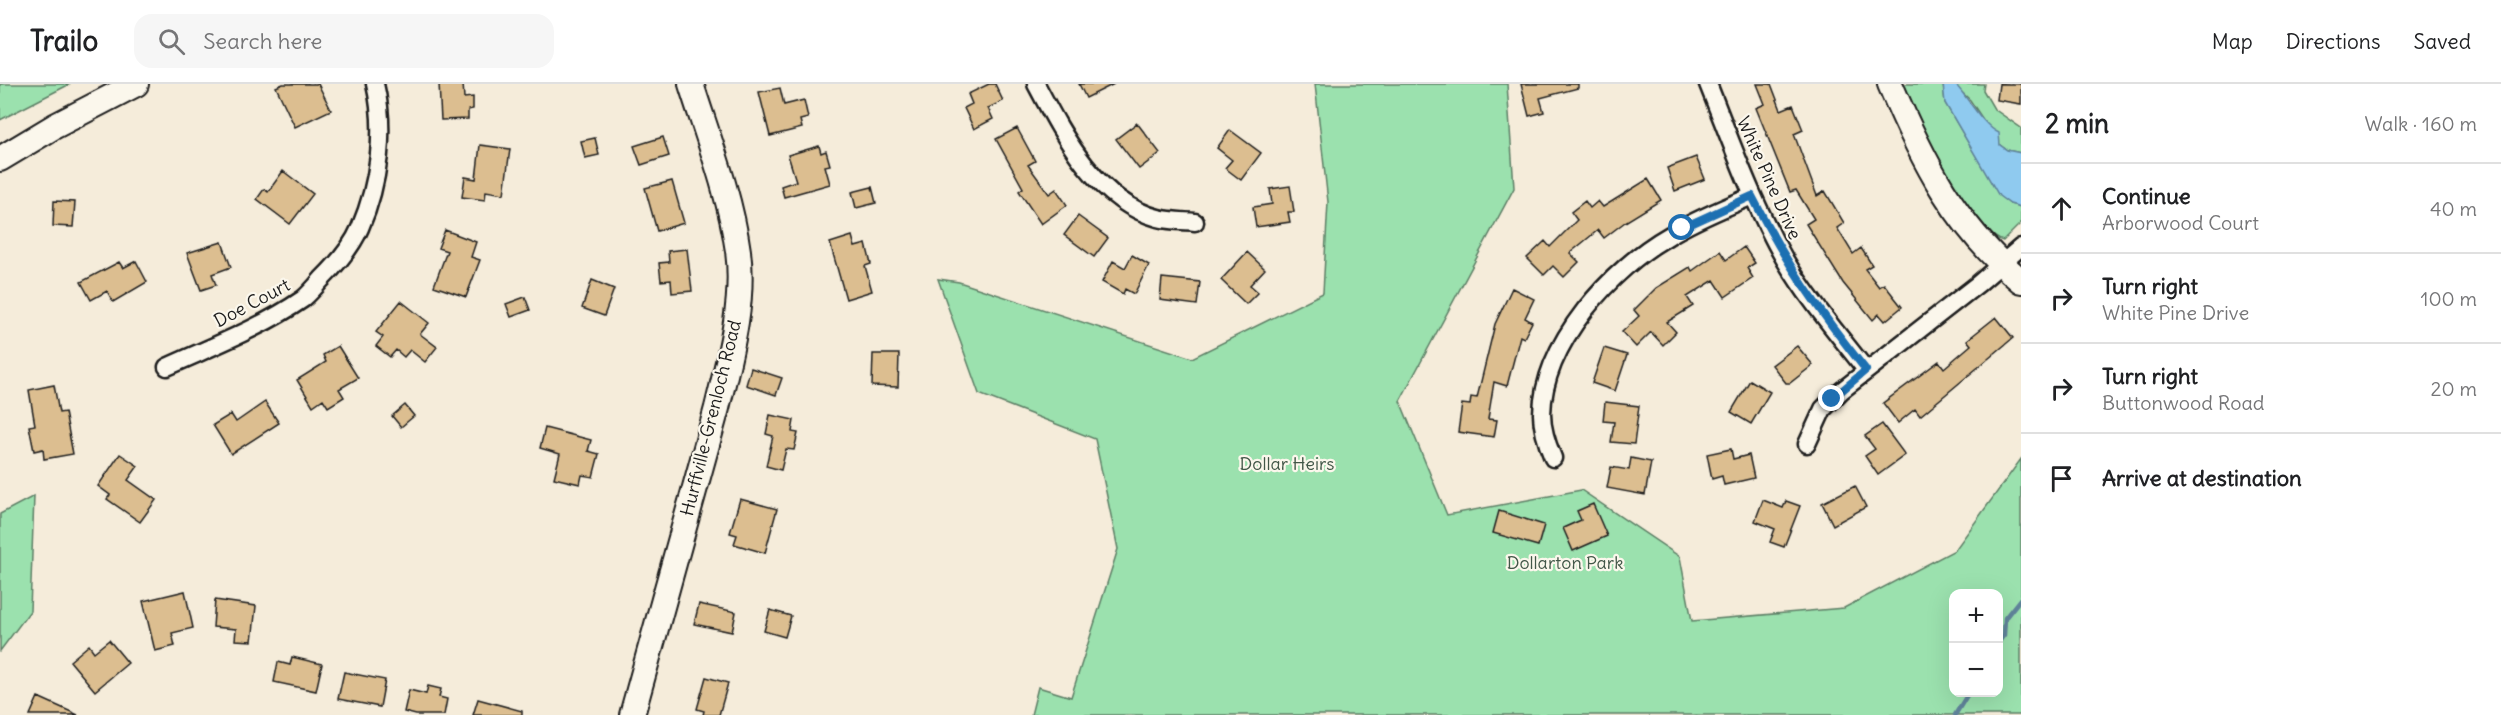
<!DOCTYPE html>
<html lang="en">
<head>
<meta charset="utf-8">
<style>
  body { margin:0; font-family:Delius,sans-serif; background:#f6f6f6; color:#202124 }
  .controls { position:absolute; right:18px; bottom:18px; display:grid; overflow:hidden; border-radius:12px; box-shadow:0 6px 24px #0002 }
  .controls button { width:54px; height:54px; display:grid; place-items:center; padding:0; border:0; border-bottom:2px solid #e0e0e0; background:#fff; color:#202124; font:30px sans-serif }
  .stop { position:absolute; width:18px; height:18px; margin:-14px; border:4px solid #1f6fb2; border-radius:50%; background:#fff }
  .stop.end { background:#1f6fb2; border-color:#fff; box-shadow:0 2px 6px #0008 }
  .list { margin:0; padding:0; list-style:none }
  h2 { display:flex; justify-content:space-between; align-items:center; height:78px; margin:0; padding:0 24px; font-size:26px }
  h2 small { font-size:20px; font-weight:400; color:#757577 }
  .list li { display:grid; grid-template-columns:39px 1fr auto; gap:18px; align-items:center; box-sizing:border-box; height:90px; padding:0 24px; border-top:2px solid #e0e0e0 }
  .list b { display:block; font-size:22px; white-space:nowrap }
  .list p { margin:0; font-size:20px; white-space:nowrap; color:#757577 }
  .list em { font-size:20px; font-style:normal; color:#757577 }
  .icon { flex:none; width:33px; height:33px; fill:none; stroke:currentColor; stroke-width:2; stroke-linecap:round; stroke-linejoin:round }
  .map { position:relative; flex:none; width:2021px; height:631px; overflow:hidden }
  header { display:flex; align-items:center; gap:36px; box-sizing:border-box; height:84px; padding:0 30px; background:#fff; border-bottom:2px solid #e0e0e0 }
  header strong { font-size:28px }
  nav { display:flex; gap:33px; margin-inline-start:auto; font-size:21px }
  .search { width:420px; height:54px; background:#f6f6f6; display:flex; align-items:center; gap:15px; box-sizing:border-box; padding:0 21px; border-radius:18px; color:#757577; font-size:22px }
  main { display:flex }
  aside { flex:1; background:#fff }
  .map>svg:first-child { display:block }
  .green { fill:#9be1ae; stroke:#5c7e65; stroke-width:1.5; fill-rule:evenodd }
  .water { fill:#8fcaef; stroke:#61849b; stroke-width:1.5 }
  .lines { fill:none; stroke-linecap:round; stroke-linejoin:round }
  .stream { stroke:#61849b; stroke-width:4.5 }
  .building { fill:#dcbe90; stroke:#1c1c1c; stroke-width:1.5 }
  .street-casing { stroke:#1c1c1c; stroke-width:21 }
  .secondary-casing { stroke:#1c1c1c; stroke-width:28 }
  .street { stroke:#fbf7ec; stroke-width:16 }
  .secondary { stroke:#fbf7ec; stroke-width:24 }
  .route { stroke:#1f6fb2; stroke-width:8 }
  .labels { text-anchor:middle; stroke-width:4.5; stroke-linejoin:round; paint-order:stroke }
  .street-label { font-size:18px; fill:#1c1c1c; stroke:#fbf7ec }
  .park-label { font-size:18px; fill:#425748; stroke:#fbf7ec }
</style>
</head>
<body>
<header>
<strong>Trailo</strong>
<div class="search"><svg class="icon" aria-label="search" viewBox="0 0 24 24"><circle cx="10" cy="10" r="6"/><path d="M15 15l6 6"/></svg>Search here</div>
<nav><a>Map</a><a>Directions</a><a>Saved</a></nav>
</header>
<main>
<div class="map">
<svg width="2021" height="631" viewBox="0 0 2021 631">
  <rect width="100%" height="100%" fill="#f5ecda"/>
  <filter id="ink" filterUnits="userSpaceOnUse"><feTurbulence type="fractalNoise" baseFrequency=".0167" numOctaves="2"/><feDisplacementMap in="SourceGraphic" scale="12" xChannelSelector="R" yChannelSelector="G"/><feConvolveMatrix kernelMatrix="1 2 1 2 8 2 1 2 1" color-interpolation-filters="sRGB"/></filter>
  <g filter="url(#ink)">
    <!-- green -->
    <path class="green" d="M0,0H70L0,36Z
      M1315,0H1507L1514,104L1400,317L1447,431L1581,406L1680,473L1692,537L1844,524L1955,466L2021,375V631H1031L1038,603L1071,613L1118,465L1095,355L979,310L938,195L959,198L1192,274L1323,209L1328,118ZM1954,510H1998V608H1954Z
      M1903,0H1943L1945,19L1999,111L2010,120L2021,123V139L2003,157C1980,151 1934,71 1922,47C1915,32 1909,16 1903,0Z
      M1953,0H1984L1983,6L1994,25L2021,44V69L2007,66L2000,61L1970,16Z
      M34,412L30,527L0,567V430Z"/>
    <!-- water -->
    <path class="water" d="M1943,0L1956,1C1968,14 1984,43 1999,49L2000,61L2007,66L2021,69V123L2010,120L1999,112L1945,19Z"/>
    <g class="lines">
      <!-- stream -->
      <path class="stream" d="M1998,559L2004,551L2005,534L2021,514
        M1955,631L1969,608"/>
    </g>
    <!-- building -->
    <path class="building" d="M283,0H318L331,26L295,43L276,3Z
      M439,0H463L464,14L473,13V25L468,26V35L441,36Z
      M989,0H995L1003,17L988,24L993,35L974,45L964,24L972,20L968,10Z
      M1079,0H1114L1086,14Z
      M1521,0H1578V4L1540,14L1544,28L1529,32Z
      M1757,0H1771L1781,26L1793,21L1803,46L1794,50L1817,112L1825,107L1844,139L1837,144L1853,170L1861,164L1872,181L1865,185L1879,203L1884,200L1902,223L1885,237L1879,230L1873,236L1843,199L1806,140L1814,135L1796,106L1790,108L1756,24L1765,20Z
      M1999,0H2021V20L1997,16Z
      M780,4L784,21L804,16L808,34L800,36L802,44L770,52L759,8Z
      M1137,39L1160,69L1139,85L1116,55Z
      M1017,44L1035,77L1028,81L1049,110L1056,105L1067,121L1041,140L1019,107L1023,104L996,55Z
      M1230,46L1261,69L1241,96L1225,84L1232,76L1217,64Z
      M663,53L669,72L641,81L634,62Z
      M595,54L599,71L585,74L581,57Z
      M480,61L510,65L504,110L486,107L485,116L462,113L465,93L476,95Z
      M819,62L821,69L826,67L830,81L825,82L830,100L784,113L781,102L796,97L788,71Z
      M1696,73L1705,95L1675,107L1667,84Z
      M283,87L313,110L290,140L257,115L264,105L268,108Z
      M1648,95L1661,116L1625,138L1604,154L1598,146L1570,169L1579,178L1564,193L1553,182L1544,191L1527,174L1545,157L1550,163L1577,136L1571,128L1585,117L1590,124L1598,117L1603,123Z
      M672,97L684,139L657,147L645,104Z
      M1290,102L1294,128H1288L1290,138L1256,143L1253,123L1272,120L1270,105Z
      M872,103L876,119L856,124L852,108Z
      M54,117L75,118L73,143L53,142Z
      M1078,132L1108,154L1094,173L1064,151Z
      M445,146L476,158L471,173L480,176L466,213L434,202L447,167L438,164Z
      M852,152L855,163L866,160L871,180L865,182L872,207L846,215L830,159Z
      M222,158L231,183L212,190L216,201L201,206L187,169Z
      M1744,163L1755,179L1747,184L1753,194L1725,213L1714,196L1687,213L1693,222L1667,238L1676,248L1663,261L1651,248L1636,263L1622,248L1639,232L1634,226L1656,204L1690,183L1692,187L1720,167L1726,176Z
      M687,165L692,207L672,209L671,196L661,197L659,179L669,178L668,167Z
      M1247,168L1265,185L1250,201L1258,208L1246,220L1221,196Z
      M1132,171L1149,181L1134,210L1125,205L1123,210L1102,198L1113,177L1125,184Z
      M136,177L147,198L113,218L107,207L91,216L81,198L119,178L123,184Z
      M1162,194L1200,198L1197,221L1160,216Z
      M592,196L614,205L604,232L582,224Z
      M1512,204L1534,215L1525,234L1532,238L1524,254L1520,252L1507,302L1494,298L1488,335L1497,336L1494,353L1458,348L1462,320L1470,321L1471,313L1477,314L1495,240Z
      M525,213L530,226L511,233L506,220Z
      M401,217L429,239L420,250L437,263L425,278L410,266L404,273L396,266L390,273L376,262L383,253L376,248Z
      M1996,233L2013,254L1920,332L1915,325L1898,339L1883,319L1939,277L1944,284L1971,261L1967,256Z
      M338,262L358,294L339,305L344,313L328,323L323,315L313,322L297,296L326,278L323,271Z
      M1797,262L1813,281L1790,299H1786L1772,281Z
      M1604,264L1627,271L1615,307L1592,299Z
      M873,270H899L898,303L872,302Z
      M751,284L782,294L776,311L746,301Z
      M1750,296L1770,308L1751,340L1731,328Z
      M54,301L59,329L65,328L73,370L44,375L43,365L34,367L29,342L35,341L29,306Z
      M265,318L279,339L231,370L213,341L231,330L236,338Z
      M1605,318L1639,322L1634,360L1611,358L1614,338L1603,337Z
      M405,321L414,332L401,343L392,332Z
      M770,331L794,336L792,348L798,349L794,366L786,365L781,386L766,382L773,352L766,350Z
      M1882,340L1905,371L1878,391L1865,372L1875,365L1865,352Z
      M545,344L591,356L588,367L599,370L593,393L582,391L580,400L554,394L560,370L540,364Z
      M1731,365L1733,375L1749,371L1754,394L1724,401L1722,392L1712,395L1707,370Z
      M120,370L138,382L128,396L156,416L140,438L107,415L110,411L98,402Z
      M1631,374L1651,378L1645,411L1607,404L1611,383L1629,386Z
      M1855,402L1866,423L1833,441L1822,419Z
      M740,415L777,425L765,469L734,460L737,451L730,449Z
      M1763,416L1783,424L1786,417L1800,422L1784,463L1770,458L1775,445L1755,437Z
      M1593,420L1607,452L1573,467L1563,444L1581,436L1577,427Z
      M1499,427L1544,441L1538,462L1493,449Z
      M185,507L193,544L172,549L175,562L155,567L143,517Z
      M215,516L256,522L252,557L235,556L236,545L213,543Z
      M699,520L736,528L732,548L694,540Z
      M770,526L791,532L785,553L764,547Z
      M109,556L128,579L95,607L70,577L89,561L94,568Z
      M292,573L322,580L316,607L274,598L278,578L290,581Z
      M344,588L385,596L380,623L338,615Z
      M706,593L728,599L719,631H703L704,627L697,625Z
      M428,602L441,605L439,613L447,615L444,631H416L404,628L409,606L426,610Z
      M38,613L78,631H30Z
      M478,615L522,627V631H473Z"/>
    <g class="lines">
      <defs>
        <path id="street" d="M1036,0C1063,51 1097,118 1158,134C1170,137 1183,137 1195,138
          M1708,0C1732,60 1753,120 1785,176C1808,215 1838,250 1866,286
          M167,283C213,262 261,244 303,215C310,209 316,202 322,195C336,181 352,163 360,144C379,100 386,46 375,0
          M1807,360L1823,325L1841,307L1978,200L2021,163
          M1553,374C1547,360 1542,345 1542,330C1543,259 1612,184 1670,151C1696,135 1725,124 1752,112"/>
        <path id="secondary" d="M1890,0C1922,76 1956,143 2021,197
          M0,75L55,42L136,0
          M632,631L717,324C729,274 745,219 738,167C730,110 708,54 691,0"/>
      </defs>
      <!-- street casing -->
      <use href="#street" class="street-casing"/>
      <!-- secondary casing -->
      <use href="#secondary" class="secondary-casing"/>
      <!-- street -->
      <use href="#street" class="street"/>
      <!-- secondary -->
      <use href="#secondary" class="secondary"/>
    </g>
  </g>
  <g class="lines" filter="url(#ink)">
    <!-- route -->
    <path class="route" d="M1682,144L1752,112C1784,177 1821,230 1866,286L1832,315"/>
  </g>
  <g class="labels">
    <!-- street labels -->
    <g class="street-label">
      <text transform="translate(1769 94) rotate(66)" y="6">White Pine Drive</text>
      <text transform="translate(252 219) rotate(-28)" y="6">Doe Court</text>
      <text transform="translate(711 334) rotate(-76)" y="6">Hurffville-Grenloch Road</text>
    </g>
    <!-- park labels -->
    <g class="park-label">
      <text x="1287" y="386">Dollar Heirs</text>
      <text x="1565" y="485">Dollarton Park</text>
    </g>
  </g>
</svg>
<div class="controls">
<button>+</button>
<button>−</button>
</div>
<div class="stop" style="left:1682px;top:144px"></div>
<div class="stop end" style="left:1832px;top:315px"></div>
</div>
<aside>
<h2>2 min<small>Walk · 160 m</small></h2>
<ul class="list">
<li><svg class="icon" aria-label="ahead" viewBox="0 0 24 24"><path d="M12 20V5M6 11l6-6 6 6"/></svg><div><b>Continue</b><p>Arborwood Court</p></div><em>40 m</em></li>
<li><svg class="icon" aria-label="right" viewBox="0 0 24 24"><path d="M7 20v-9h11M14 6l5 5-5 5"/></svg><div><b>Turn right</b><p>White Pine Drive</p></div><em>100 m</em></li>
<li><svg class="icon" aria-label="right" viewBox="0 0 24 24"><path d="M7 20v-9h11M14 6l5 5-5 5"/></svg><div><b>Turn right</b><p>Buttonwood Road</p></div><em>20 m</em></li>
<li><svg class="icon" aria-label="arrive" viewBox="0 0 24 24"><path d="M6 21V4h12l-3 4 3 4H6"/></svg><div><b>Arrive at destination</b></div></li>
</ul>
</aside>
</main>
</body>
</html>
